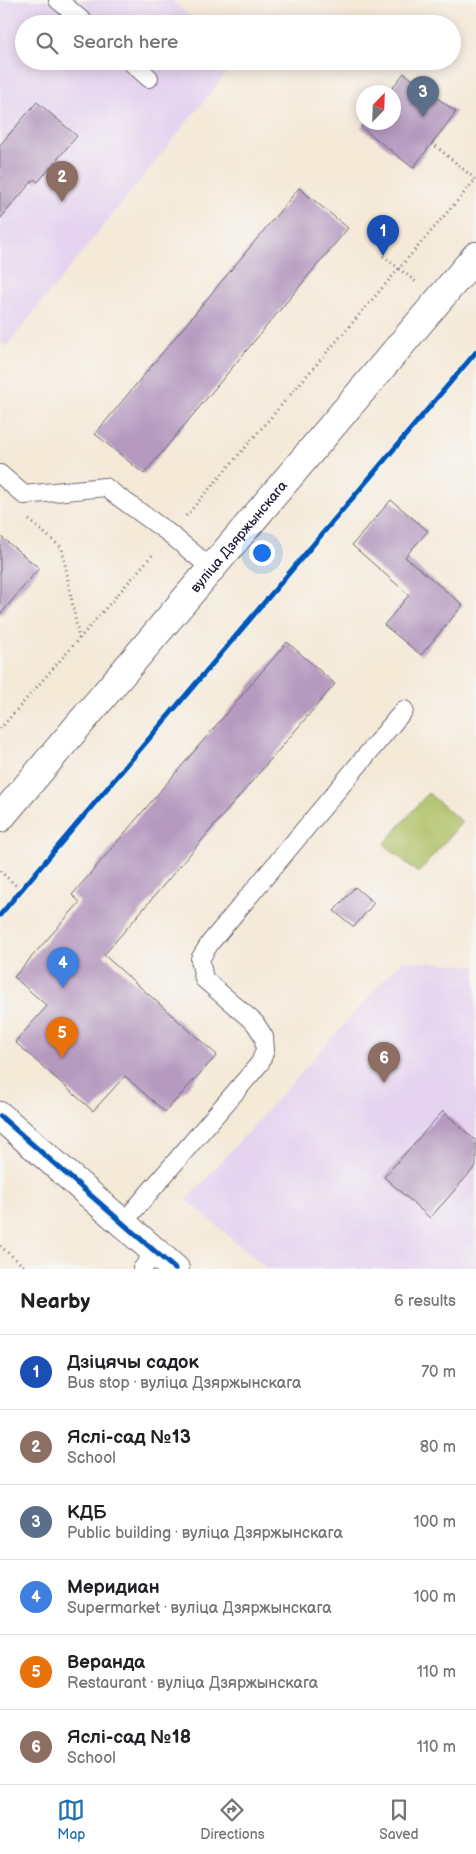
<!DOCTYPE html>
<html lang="en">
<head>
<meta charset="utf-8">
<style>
  body { margin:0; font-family:"Balsamiq Sans",sans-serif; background:#f6f6f6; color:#202124 }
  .compass { position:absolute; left:356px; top:85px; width:45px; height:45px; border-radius:50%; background:#fff; box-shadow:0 2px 12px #0003; rotate:23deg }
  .you { position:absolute; left:261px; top:552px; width:18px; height:18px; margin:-12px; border:4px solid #fff; border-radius:50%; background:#1a73e8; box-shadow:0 0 0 8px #1a73e833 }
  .badge { display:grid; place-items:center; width:32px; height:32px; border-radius:50%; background:#1f6fb2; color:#fff; font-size:16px; font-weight:700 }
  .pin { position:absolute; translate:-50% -41px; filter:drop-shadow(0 1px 2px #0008) }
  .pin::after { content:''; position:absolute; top:26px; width:18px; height:15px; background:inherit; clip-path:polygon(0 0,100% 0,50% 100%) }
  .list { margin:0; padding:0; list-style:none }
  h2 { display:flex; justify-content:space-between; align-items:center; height:65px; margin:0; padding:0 20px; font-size:21px }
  h2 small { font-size:16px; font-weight:400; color:#757577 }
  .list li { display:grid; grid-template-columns:32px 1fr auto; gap:15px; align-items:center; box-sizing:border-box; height:75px; padding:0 20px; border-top:1px solid #e0e0e0 }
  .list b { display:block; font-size:19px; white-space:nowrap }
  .list p { margin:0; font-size:16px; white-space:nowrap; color:#757577 }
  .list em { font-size:16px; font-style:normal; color:#757577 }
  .icon { flex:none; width:28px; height:28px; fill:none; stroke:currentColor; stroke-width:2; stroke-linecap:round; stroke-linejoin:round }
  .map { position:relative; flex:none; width:476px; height:1269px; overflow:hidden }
  .search { position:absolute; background:#fff; box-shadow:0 2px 12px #0003; left:15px; right:15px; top:15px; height:55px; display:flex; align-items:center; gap:12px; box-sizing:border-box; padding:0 18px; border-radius:28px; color:#757577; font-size:19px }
  .sheet { height:515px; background:#fff }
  nav { display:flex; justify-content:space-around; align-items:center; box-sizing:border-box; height:70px; border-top:1px solid #e0e0e0; background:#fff; font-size:14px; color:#757577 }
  nav a { display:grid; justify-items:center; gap:2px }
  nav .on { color:#1f6fb2 }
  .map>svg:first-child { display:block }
  .built { fill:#e5d3f0 }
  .green { fill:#adbf62; stroke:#68704e }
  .building { fill:#b599bf }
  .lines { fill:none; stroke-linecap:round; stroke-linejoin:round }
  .lane-casing { stroke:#6c6872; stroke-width:20 }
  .street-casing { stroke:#6c6872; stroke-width:30 }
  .primary-casing { stroke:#6c6872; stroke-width:30 }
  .path { stroke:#6c6872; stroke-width:3; stroke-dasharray:1 4; stroke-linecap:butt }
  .lane { stroke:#fff; stroke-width:18 }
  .street { stroke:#fff; stroke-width:28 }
  .primary { stroke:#fff; stroke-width:28 }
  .cycleway-casing { stroke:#f6f6f2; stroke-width:8 }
  .cycleway { stroke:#0057b8; stroke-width:5 }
  .labels { text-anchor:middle; stroke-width:4; stroke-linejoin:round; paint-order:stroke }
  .street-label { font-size:14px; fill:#22223b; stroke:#f6f6f2 }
</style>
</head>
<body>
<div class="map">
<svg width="476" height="1269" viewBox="0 0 476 1269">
  <rect width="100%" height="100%" fill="#f6f6f2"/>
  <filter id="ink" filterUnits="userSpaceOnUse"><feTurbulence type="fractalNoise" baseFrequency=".02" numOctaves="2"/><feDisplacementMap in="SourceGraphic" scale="10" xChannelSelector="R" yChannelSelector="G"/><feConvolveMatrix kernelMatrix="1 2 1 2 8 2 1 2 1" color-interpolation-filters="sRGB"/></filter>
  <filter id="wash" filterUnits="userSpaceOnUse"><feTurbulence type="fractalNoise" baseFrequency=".0096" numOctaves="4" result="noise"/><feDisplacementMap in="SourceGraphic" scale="20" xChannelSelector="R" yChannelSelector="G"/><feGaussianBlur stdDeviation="1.12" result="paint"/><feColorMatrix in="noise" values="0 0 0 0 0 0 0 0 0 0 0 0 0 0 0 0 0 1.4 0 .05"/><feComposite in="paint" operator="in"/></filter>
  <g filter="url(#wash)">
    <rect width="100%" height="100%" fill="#f5e9d8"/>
    <!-- built -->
    <path class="built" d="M0,0H171L200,24H24V61H236L6,347L0,342Z
      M402,960L476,966V1269H267L187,1200Z"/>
    <!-- green -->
    <path class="green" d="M428,793L462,822L418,873L384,844Z"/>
    <g id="blocks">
      <!-- building -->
      <path class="building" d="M404,73L456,112L413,168L361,127L365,122H394V92H389Z
        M37,102L77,136L38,182L34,179L0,219V145Z
        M299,188L348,228L144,474L95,434Z
        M391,500L428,531L405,557L463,605L421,655L384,625L409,595L352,545Z
        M0,536L39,568L0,615Z
        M287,642L335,684L104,955L217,1055L165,1112L125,1076L93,1111L15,1042L47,1006L14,977L80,902L72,895Z
        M355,887L374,903L354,927L334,911Z
        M443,1111L476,1141V1166L430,1218L384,1177Z"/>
    </g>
  </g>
  <g filter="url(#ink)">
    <use href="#blocks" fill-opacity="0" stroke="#6c6872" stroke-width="1"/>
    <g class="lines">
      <defs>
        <path id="lane" d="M58,0L86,24
          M130,61L149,78
          M0,474L24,495L105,487L170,534L211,568
          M123,1223L260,1063L265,1050L264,1037L255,1023L204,979L200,959L210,943L404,710
          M142,1269L156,1252"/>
        <path id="street" d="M0,1116L175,1269"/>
        <g id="primary">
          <path id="s1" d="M0,818L476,256"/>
        </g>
      </defs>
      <!-- lane casing -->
      <use href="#lane" class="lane-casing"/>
      <!-- street casing -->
      <use href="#street" class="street-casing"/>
      <!-- primary casing -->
      <use href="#primary" class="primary-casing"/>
      <!-- path -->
      <path class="path" d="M432,143L475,179
        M383,256L416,282
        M186,516L476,179
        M29,520L62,548L79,639
        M0,729L154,553
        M0,871L21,890
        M0,1246L27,1269"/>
      <!-- lane -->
      <use href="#lane" class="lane"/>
      <!-- street -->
      <use href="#street" class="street"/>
      <!-- primary -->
      <use href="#primary" class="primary"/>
      <defs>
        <path id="cycleway" d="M0,915L476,352
          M0,1116L175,1269"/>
      </defs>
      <!-- cycleway casing -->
      <use href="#cycleway" class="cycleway-casing"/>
      <!-- cycleway -->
      <use href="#cycleway" class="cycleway"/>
    </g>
  </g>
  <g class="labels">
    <!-- street labels -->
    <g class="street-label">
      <text dy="5" stroke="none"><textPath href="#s1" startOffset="369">вуліца Дзяржынскага</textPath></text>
    </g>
  </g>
</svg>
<svg class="compass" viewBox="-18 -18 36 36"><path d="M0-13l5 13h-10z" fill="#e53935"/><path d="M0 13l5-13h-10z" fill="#757577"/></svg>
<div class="you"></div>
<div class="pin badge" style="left:383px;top:256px;background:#1a4fb4">1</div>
<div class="pin badge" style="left:62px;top:202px;background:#8d6e63">2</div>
<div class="pin badge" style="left:423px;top:117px;background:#5c6f8a">3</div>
<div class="pin badge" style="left:63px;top:988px;background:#3f7fe0">4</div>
<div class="pin badge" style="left:62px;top:1058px;background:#e8710a">5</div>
<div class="pin badge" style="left:384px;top:1083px;background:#8d6e63">6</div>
<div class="search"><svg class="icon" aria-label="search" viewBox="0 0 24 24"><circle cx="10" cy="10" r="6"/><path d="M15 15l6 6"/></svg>Search here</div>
</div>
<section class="sheet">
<h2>Nearby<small>6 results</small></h2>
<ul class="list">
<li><span class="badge" style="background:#1a4fb4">1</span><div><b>Дзіцячы садок</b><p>Bus stop · вуліца Дзяржынскага</p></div><em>70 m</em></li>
<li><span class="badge" style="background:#8d6e63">2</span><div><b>Яслі-сад №13</b><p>School</p></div><em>80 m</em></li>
<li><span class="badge" style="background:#5c6f8a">3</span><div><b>КДБ</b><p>Public building · вуліца Дзяржынскага</p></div><em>100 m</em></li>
<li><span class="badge" style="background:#3f7fe0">4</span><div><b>Меридиан</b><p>Supermarket · вуліца Дзяржынскага</p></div><em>100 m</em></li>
<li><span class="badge" style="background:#e8710a">5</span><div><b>Веранда</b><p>Restaurant · вуліца Дзяржынскага</p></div><em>110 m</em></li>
<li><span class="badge" style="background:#8d6e63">6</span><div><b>Яслі-сад №18</b><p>School</p></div><em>110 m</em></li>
</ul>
</section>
<nav>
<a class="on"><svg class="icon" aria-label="map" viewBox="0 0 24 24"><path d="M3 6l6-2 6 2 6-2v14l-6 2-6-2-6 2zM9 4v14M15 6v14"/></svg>Map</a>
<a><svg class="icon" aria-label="directions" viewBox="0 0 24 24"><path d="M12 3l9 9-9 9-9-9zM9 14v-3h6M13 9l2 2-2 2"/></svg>Directions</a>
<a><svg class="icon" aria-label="saved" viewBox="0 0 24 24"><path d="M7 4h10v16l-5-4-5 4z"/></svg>Saved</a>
</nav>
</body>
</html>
